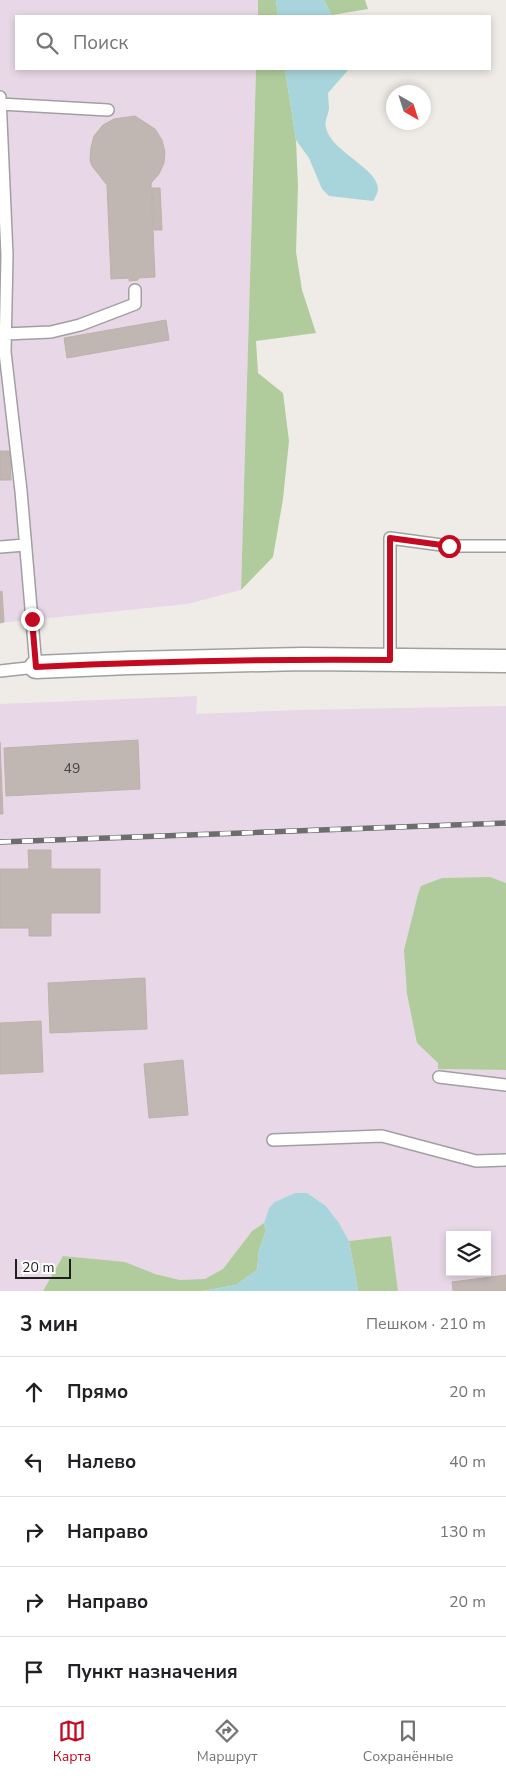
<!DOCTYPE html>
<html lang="ru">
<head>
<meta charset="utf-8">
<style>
  body { margin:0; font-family:"Nunito Sans",sans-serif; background:#f2f2f2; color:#202124 }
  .controls { position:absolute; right:15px; bottom:15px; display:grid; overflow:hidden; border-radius:0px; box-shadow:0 2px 8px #0003 }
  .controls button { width:45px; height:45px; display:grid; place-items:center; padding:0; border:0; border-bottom:1px solid #e0e0e0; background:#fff; color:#202124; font:25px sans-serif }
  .compass { position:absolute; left:386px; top:85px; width:45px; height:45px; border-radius:50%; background:#fff; box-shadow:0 2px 8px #0003; rotate:141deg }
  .scale { position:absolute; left:15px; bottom:12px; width:56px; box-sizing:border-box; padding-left:5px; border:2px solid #1f1f1f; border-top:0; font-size:14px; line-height:18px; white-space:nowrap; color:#1f1f1f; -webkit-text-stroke:4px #fff; paint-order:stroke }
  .stop { position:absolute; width:15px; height:15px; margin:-11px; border:4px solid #c40a21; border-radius:50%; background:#fff }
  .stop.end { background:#c40a21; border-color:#fff; box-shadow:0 1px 5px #0008 }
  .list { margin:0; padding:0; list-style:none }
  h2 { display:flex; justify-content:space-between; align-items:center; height:65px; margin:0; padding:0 20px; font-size:21px }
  h2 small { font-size:16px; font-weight:400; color:#757577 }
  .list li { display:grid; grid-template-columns:32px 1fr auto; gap:15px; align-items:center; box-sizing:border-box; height:70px; padding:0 20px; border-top:1px solid #e0e0e0 }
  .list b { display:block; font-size:19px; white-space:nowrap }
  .list em { font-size:16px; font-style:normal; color:#757577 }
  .icon { flex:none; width:28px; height:28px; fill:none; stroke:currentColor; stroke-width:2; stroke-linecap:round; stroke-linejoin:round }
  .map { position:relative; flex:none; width:506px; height:1291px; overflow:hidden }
  .search { position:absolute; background:#fff; box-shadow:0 2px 8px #0003; left:15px; right:15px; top:15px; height:55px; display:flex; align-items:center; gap:12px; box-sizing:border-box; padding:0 18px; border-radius:0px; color:#757577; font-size:19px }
  .sheet { height:415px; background:#fff }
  nav { display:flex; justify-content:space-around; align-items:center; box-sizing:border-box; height:70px; border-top:1px solid #e0e0e0; background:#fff; font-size:14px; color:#757577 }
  nav a { display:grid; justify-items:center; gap:2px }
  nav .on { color:#c40a21 }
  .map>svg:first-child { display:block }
  .industrial { fill:#e8d8e7; fill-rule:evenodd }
  .forest { fill:#b0cc9c }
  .water { fill:#a8d5db }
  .building { fill:#c0b6b2; stroke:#c0b0a9 }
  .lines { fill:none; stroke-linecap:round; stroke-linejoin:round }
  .lane-casing { stroke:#a0a0a0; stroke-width:14 }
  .street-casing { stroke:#a0a0a0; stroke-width:25 }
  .lane { stroke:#fff; stroke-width:11 }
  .street { stroke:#fff; stroke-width:22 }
  .rail-casing { stroke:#6d6d6d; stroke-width:5.5 }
  .rail { stroke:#fff; stroke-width:4; stroke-dasharray:11; stroke-linecap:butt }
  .route { stroke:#c40a21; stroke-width:6 }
  .labels { text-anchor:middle; stroke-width:4; stroke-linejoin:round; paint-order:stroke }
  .number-label { font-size:14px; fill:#474544 }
</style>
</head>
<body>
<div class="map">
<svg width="506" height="1291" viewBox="0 0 506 1291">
  <rect width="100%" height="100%" fill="#efebe6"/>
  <!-- industrial -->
  <path class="industrial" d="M0,0H258V16H16V69H256L241,590L187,604L0,623Z
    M197,696L196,714L298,710L506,706V1049L438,1069L506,1070V1291H398L391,1236L349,1241L339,1223L326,1206L307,1193H295L269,1208L264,1223L252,1231L223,1269L205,1280H180L91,1259L63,1256L43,1291H0V704ZM450,1235H487V1272H450Z"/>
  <!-- forest -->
  <path class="forest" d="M258,0H276L278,16H258Z
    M324,0H365L368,9L332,15Z
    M256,69H285L296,140L298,186L296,252L302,290L316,333L256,341L258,373L283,393L289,441L283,499L273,557L241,590Z
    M490,877L506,883V1070L438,1069V1063L417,1043L407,994L404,950L418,894L421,886L442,878Z
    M264,1223L266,1231L259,1250L257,1270L236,1285L203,1291H43L63,1256L125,1262L155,1274L180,1280L205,1279L223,1269L252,1231Z
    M391,1236L398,1291H358L349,1241Z"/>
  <!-- water -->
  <path class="water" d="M276,0H324L333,16H278Z
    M285,69H349L328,93C328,98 329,104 329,109C328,116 324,121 326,128C332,153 379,168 378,190C377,194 375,198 373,201L329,196L322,189L309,158L296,140Z
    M295,1193H307L326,1206L339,1223L349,1241L358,1291H203L236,1285L257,1270L259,1250L266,1231L264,1223L269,1208L275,1202Z"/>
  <!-- building -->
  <path class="building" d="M135,116L155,129L162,140L165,152L164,163L159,174L151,183L155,277L138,278V280L129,281V278L111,279L107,185L92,166L90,160L91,147L94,136L103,125L114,119Z
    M152,188H160L162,230H154Z
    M166,320L169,340L67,358L64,338Z
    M0,451H10L11,480H0Z
    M2,591L4,622L0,623V592Z
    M138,740L140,789L6,796L4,748Z
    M0,742L3,814H0Z
    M28,850H51V869H100V913H51V936H29V928H0V869H29Z
    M145,978L147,1029L50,1033L48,983Z
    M41,1021L43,1072L0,1074V1023Z
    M183,1060L188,1115L149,1118L144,1064Z
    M506,1275V1291H453L452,1282Z"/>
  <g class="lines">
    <defs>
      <path id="lane" d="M0,97L7,255L5,352L21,491L36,667L0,671
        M0,104L108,110
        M5,334L51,332L80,325L135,304V290
        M0,547L25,545
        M390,660V538L449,546H506
        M439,1077L506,1085
        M273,1140L382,1136L476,1161L506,1160"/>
      <path id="street" d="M36,667L129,663L303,659L506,661"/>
    </defs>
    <!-- lane casing -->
    <use href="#lane" class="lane-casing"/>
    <!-- street casing -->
    <use href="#street" class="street-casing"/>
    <!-- lane -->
    <use href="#lane" class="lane"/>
    <!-- street -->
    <use href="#street" class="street"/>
    <defs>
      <path id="rail" d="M0,842L506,823"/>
    </defs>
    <!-- rail casing -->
    <use href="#rail" class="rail-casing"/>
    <!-- rail -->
    <use href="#rail" class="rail"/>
  </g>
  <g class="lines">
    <!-- route -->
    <path class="route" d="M32,619L36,667C154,661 272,659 390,660V538L449,546"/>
  </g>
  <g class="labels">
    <!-- number labels -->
    <g class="number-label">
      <text x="72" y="773">49</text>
    </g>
  </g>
</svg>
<div class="controls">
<button><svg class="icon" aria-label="layers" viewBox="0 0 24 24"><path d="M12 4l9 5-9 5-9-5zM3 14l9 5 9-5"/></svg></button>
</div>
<svg class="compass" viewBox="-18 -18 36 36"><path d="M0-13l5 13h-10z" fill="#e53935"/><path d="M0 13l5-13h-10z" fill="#757577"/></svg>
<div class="scale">20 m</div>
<div class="stop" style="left:449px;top:546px"></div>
<div class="stop end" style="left:32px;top:619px"></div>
<div class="search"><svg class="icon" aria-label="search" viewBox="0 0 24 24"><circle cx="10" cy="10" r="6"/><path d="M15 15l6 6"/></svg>Поиск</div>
</div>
<section class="sheet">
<h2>3 мин<small>Пешком · 210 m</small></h2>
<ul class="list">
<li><svg class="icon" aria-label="ahead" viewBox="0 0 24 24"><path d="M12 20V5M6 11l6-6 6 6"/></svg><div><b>Прямо</b></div><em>20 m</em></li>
<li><svg class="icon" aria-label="left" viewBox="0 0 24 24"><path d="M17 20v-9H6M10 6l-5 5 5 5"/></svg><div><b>Налево</b></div><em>40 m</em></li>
<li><svg class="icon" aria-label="right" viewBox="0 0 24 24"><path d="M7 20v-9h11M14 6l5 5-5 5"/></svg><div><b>Направо</b></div><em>130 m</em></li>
<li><svg class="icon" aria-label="right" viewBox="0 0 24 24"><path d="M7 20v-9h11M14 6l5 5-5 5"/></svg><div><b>Направо</b></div><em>20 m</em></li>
<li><svg class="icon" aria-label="arrive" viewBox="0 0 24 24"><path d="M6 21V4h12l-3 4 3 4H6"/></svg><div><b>Пункт назначения</b></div></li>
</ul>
</section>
<nav>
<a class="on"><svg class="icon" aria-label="map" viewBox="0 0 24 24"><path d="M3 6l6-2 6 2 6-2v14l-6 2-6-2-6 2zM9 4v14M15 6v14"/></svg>Карта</a>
<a><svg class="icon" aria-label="directions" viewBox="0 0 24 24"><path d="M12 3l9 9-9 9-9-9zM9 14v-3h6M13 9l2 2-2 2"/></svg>Маршрут</a>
<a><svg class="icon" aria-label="saved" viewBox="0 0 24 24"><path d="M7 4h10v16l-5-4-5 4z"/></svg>Сохранённые</a>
</nav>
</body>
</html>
